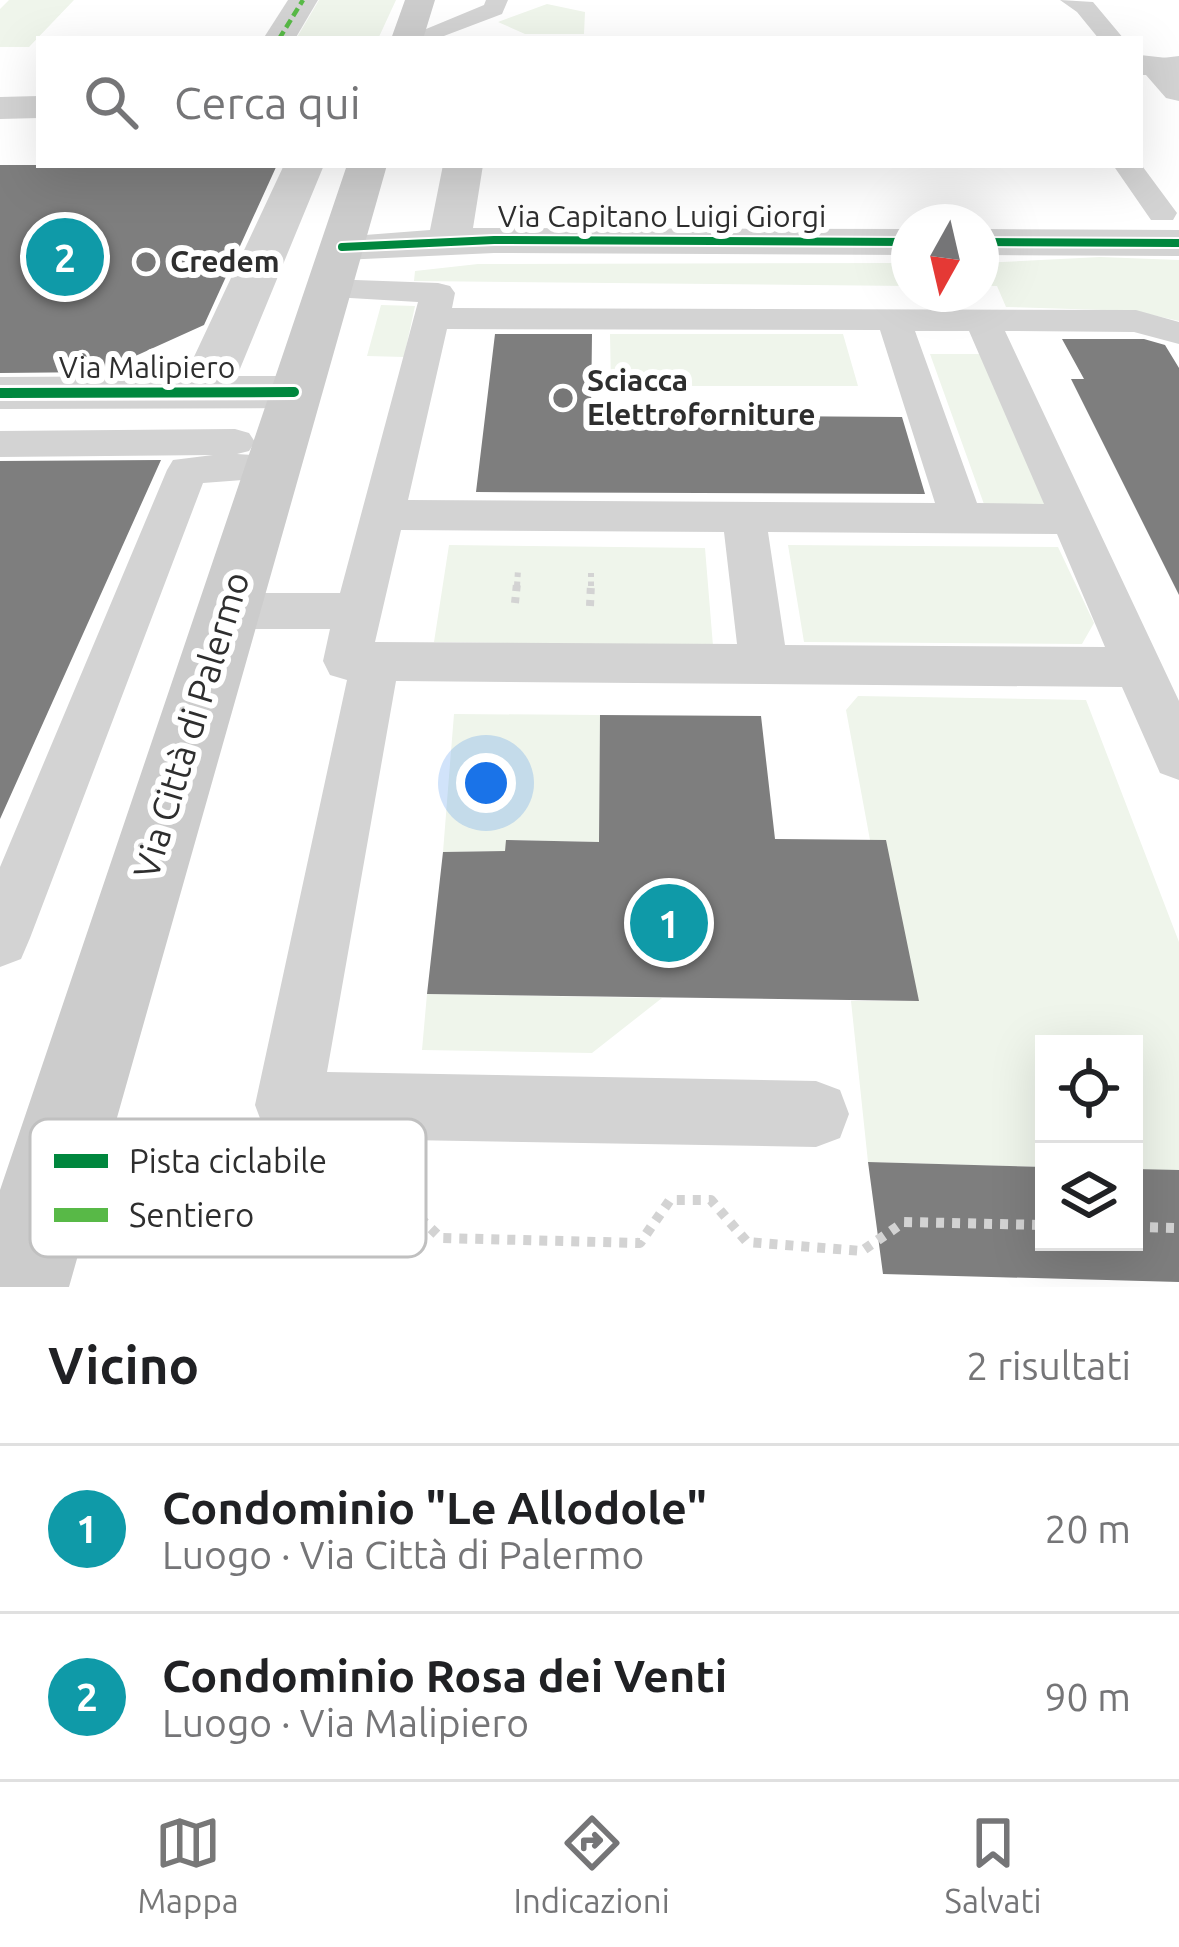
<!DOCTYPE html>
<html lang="it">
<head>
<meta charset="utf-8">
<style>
  body { margin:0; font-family:Ubuntu,sans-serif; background:#f6f6f6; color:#202124 }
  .controls { position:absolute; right:36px; bottom:36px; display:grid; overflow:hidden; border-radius:0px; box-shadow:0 12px 48px #0002 }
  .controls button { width:108px; height:108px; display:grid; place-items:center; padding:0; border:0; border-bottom:3px solid #e0e0e0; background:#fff; color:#202124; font:60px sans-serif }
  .compass { position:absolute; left:891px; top:204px; width:108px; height:108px; border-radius:50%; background:#fff; box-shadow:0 12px 48px #0002; rotate:188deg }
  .you { position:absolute; left:486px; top:783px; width:42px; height:42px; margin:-30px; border:9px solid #fff; border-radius:50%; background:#1a73e8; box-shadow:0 0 0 18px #1a73e833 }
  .badge { display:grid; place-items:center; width:78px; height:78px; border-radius:50%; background:#777; color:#fff; font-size:39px; font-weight:700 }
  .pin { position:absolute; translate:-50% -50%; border:6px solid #fff; box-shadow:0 3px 12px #0006 }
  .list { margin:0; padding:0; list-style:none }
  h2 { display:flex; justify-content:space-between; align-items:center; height:156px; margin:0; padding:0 48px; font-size:51px }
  h2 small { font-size:39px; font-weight:400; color:#757577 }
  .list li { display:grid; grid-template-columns:78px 1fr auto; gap:36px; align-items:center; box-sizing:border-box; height:168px; padding:0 48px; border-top:3px solid #e0e0e0 }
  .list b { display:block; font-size:45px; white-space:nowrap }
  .list p { margin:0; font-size:39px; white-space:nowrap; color:#757577 }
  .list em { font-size:39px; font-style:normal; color:#757577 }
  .icon { flex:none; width:66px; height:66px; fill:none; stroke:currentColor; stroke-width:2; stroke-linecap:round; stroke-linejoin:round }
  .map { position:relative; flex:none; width:1179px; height:1287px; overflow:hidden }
  .search { position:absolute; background:#fff; box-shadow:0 12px 48px #0002; left:36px; right:36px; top:36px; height:132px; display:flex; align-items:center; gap:30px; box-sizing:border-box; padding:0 42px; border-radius:0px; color:#757577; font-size:45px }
  .sheet { height:492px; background:#fff }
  nav { display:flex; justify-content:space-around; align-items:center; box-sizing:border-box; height:168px; border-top:3px solid #e0e0e0; background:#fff; font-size:33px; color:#757577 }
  nav a { display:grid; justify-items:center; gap:6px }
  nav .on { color:#777 }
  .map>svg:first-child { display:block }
  .green { fill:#eff5eb }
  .building { fill:#7e7e7e }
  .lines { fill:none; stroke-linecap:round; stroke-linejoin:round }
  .path-far2 { stroke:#d3d3d3; stroke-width:6; stroke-dasharray:4.5 4.5; stroke-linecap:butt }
  .path-far1 { stroke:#d3d3d3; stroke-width:8; stroke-dasharray:6 6; stroke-linecap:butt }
  .path { stroke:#d3d3d3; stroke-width:10; stroke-dasharray:8 8; stroke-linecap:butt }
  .service { fill:#d3d3d3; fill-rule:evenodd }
  .pedestrian { fill:#d3d3d3; fill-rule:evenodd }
  .minor { fill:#d3d3d3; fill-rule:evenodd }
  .secondary { fill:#ccc; fill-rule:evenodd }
  .quiet { stroke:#58b947; stroke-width:4.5; stroke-dasharray:9 4.5; stroke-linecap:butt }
  .cycleway-far1-casing { stroke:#fff; stroke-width:12 }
  .cycleway-casing { stroke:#fff; stroke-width:16 }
  .cycleway-far1 { stroke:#00873e; stroke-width:8 }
  .cycleway { stroke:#00873e; stroke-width:10 }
  .poi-dot { fill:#777; stroke:#fff; stroke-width:4.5 }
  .labels { text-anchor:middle; stroke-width:12; stroke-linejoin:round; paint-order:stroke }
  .far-street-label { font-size:30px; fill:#2e2e2e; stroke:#fff }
  .far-poi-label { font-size:30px; font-weight:bold; fill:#2e2e2e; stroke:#fff; text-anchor:start }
  .street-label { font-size:36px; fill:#2e2e2e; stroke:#fff }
  .key { fill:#fff; stroke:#c0c0c0; stroke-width:3 }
  .key-label { font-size:33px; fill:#2e2e2e }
</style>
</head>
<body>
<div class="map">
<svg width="1179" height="1287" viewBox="0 0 1179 1287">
  <rect width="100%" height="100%" fill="#fff"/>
  <!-- green -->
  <path class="green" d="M9,0H74L29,47H0V9Z
    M319,0H396L378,39H296Z
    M547,4L585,12L584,34H525L498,22Z
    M1100,257L1179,260V321L1135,311L1006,307L997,286H981V263Z
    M478,264L909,263V286L414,281L415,271Z
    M381,305L415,306L404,357L367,356Z
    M610,334H843L858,386H611Z
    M930,354H984L1048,508L985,507Z
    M449,545L705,548L713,646L434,642Z
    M788,545L1058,547L1094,623L1082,644L804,642Z
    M858,696L1086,700L1179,942V1171L1134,1170V1044H1044V1167L868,1162L851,1001H919L870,840L846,710Z
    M454,714L600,715L599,842L507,840L505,851L443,852Z
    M427,994L662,998L592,1053L422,1050Z"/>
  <!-- building -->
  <path class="building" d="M0,165H277L204,325L100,372L0,373Z
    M495,334H592L591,415L902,417L925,494L476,492Z
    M1062,339H1144L1165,345L1179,368V595L1071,379H1084Z
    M161,460L0,819V461Z
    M600,715L761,716L775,839L886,840L919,1001L427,994L443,852L505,851L506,840L599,842Z
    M868,1162L1044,1167V1242H1134V1169L1179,1170V1282L883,1274Z"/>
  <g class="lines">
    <!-- path-far2 -->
    <path class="path-far2" d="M517,586L518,570
      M591,586V573"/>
    <!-- path-far1 -->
    <path class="path-far1" d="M515,603L517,583
      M590,606L591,583"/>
    <!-- path -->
    <path class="path" d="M135,1227L322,1232L363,1199L399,1198L441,1238L640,1243L670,1200H711L747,1242L862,1251L904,1222L1044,1225
      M1134,1227L1179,1228"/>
    <!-- service -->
    <path class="service" d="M486,0H508L502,14L436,39H402L484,5Z
      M1060,0L1093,2L1124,39H1099L1077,12Z
      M1179,56V70L1155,72L1143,65L1146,60Z
      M1140,163L1177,213L1173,220H1151L1113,165Z
      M328,279L438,283L450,286L455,293L452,308L1136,310L1179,322V344L1134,332L1005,331L1179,701V780L1160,773L1122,687L396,681L327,1072L816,1081L840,1090L849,1114L840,1138L816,1147L288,1138L264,1129L255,1105L347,680L330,675L323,661L330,629H226L209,624L203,611L209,598L226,593H340L418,302L316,296L311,289ZM447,329L880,330L935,503L408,500ZM915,331H969L1044,504L977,503ZM401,530L724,532L737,644L375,642ZM768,532L1057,534L1105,647L785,645Z
      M235,429L249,433L255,442L249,451L237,454L284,457L290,467L284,477L203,483L30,938L21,959L0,967V867L167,470L173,460L213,455L0,457V431Z"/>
    <!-- pedestrian -->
    <path class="pedestrian" d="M288,0H318L295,39H263Z"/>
    <!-- minor -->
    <path class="minor" d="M1140,55L1167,58L1179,70V101L1166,98L1146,75H1140Z
      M39,96V118L0,119V97Z
      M284,165H324L237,376H294L312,381L320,392L312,403L294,408L0,409V377L185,376Z
      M443,165H483L473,228L909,229V255L494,253L342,260L326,256L320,247L326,238L430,230Z
      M981,229L1179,230V256L981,255Z"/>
    <!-- secondary -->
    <path class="secondary" d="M405,0H435L423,39H391Z
      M347,165H387L69,1287H0V1190Z"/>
    <!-- quiet -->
    <path class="quiet" d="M279,39L303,0"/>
    <defs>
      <path id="cycleway-far1" d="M981,242L1179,243
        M342,247L494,240L909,242"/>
      <path id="cycleway" d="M0,393L294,392"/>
    </defs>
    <!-- cycleway-far1 casing -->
    <use href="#cycleway-far1" class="cycleway-far1-casing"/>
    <!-- cycleway casing -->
    <use href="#cycleway" class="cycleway-casing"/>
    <!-- cycleway-far1 -->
    <use href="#cycleway-far1" class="cycleway-far1"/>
    <!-- cycleway -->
    <use href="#cycleway" class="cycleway"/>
  </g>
  <!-- markers -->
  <g class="poi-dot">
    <circle cx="146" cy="262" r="12"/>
    <circle cx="563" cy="398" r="12"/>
  </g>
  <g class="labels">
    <!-- far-street labels -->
    <g class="far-street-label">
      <text x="662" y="227">Via Capitano Luigi Giorgi</text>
      <text x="147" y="378">Via Malipiero</text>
    </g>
    <!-- far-poi labels -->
    <g class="far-poi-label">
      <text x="170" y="272">Credem</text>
      <text x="587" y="391">Sciacca<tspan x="587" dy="34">Elettroforniture</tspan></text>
    </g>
    <!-- street labels -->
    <g class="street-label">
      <text transform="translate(191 725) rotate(-73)" y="13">Via Città di Palermo</text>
    </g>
  </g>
  <!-- legend -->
  <rect x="30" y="1119" width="396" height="138" rx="18" class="key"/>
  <rect x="54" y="1154" width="54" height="14" fill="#00873e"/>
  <rect x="54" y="1208" width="54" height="14" fill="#58b947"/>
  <g class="key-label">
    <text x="129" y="1173">Pista ciclabile</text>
    <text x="129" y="1227">Sentiero</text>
  </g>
</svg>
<div class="controls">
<button><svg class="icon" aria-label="locate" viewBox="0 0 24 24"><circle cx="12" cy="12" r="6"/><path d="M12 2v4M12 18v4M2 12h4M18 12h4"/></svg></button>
<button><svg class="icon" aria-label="layers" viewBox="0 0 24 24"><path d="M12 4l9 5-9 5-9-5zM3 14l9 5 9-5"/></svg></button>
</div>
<svg class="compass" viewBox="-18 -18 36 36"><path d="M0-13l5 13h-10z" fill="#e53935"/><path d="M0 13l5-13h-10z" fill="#757577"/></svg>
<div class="you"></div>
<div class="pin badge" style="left:669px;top:923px;background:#0f9aa8">1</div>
<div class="pin badge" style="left:65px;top:257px;background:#0f9aa8">2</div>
<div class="search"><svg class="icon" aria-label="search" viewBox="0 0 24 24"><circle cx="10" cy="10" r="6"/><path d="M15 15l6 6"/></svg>Cerca qui</div>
</div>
<section class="sheet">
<h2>Vicino<small>2 risultati</small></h2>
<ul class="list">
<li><span class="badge" style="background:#0f9aa8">1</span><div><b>Condominio &quot;Le Allodole&quot;</b><p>Luogo · Via Città di Palermo</p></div><em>20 m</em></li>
<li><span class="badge" style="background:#0f9aa8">2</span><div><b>Condominio Rosa dei Venti</b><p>Luogo · Via Malipiero</p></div><em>90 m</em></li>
</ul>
</section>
<nav>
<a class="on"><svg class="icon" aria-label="map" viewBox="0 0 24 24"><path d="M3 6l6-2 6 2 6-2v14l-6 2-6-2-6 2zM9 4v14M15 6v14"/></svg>Mappa</a>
<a><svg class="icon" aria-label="directions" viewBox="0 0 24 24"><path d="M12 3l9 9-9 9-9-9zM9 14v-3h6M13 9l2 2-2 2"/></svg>Indicazioni</a>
<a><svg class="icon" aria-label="saved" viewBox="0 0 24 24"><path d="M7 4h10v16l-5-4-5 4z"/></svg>Salvati</a>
</nav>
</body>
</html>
